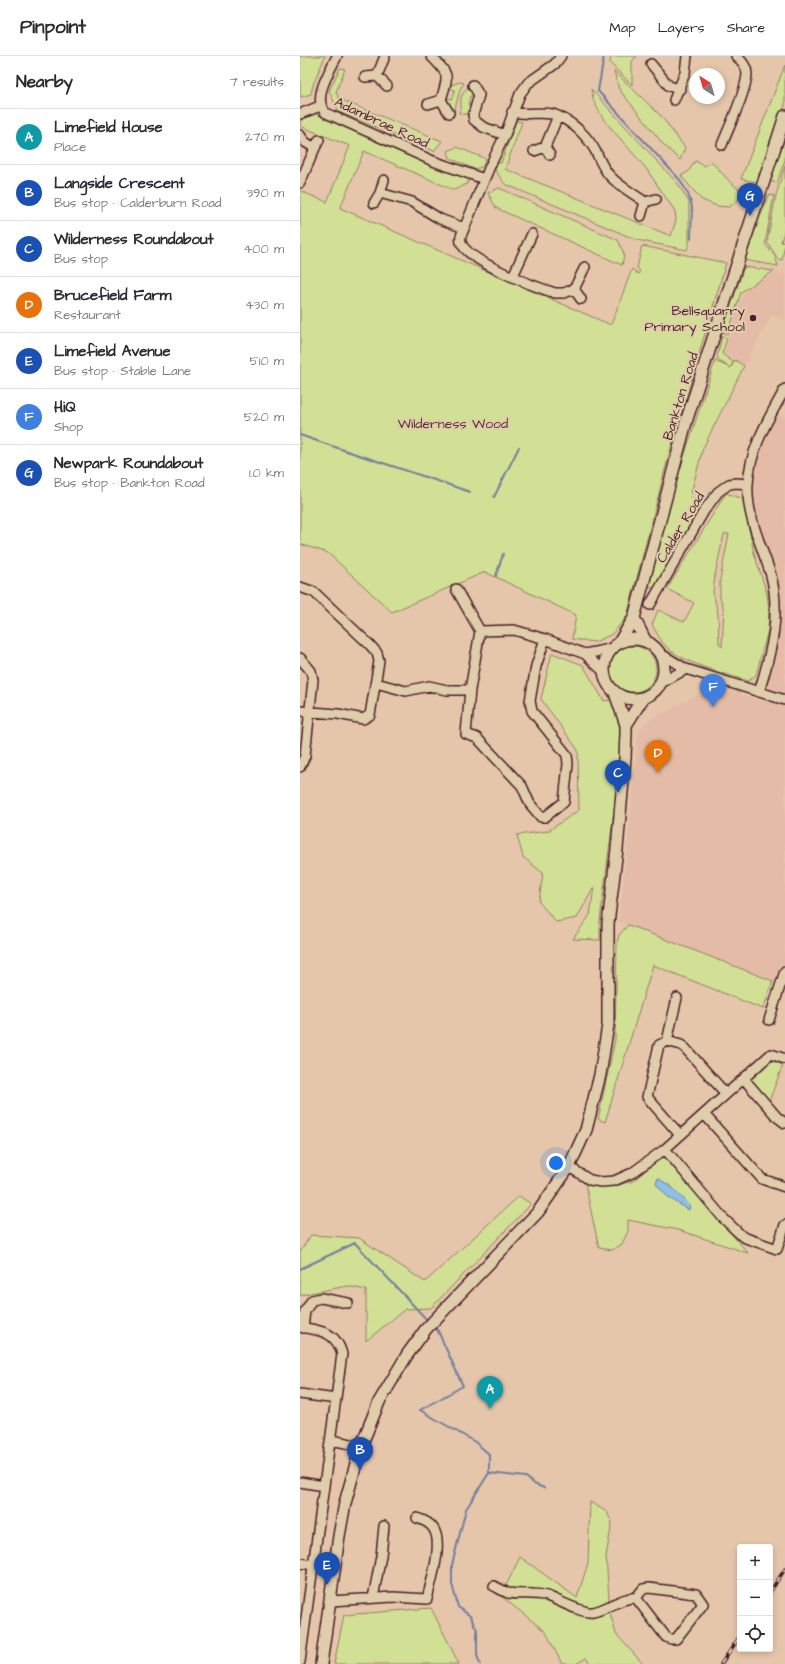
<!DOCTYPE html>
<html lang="en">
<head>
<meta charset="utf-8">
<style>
  body { margin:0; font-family:"Architects Daughter",sans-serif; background:#f7f7f7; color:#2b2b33 }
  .controls { position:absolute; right:12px; bottom:12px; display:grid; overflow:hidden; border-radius:4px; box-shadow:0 2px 6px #0003 }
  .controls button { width:36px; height:36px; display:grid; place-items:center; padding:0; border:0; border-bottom:1px solid #e1e1e2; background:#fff; color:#2b2b33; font:20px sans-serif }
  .compass { position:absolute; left:389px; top:12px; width:36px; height:36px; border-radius:50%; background:#fff; box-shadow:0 2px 6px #0003; rotate:323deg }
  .you { position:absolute; left:256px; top:1107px; width:14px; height:14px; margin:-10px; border:3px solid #fff; border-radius:50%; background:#1a73e8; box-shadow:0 0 0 6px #1a73e833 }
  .badge { display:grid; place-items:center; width:26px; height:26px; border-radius:50%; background:#4a1f2b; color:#fff; font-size:13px; font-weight:700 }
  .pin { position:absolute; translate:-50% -33px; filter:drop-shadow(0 1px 2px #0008) }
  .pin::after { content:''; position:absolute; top:21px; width:14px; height:12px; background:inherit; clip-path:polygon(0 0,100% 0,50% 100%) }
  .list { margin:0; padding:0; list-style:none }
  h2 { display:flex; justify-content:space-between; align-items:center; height:52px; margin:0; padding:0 16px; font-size:17px }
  h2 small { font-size:13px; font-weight:400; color:#7c7c81 }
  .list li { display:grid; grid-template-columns:26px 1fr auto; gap:12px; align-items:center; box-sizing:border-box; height:56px; padding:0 16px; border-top:1px solid #e1e1e2 }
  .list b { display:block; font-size:15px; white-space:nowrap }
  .list p { margin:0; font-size:13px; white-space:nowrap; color:#7c7c81 }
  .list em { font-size:13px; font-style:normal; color:#7c7c81 }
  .icon { flex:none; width:22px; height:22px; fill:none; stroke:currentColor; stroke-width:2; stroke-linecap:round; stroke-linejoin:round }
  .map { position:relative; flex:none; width:485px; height:1608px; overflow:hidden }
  header { display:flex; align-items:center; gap:24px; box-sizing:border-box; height:56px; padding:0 20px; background:#fff; border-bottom:1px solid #e1e1e2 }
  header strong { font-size:19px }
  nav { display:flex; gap:22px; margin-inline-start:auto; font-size:14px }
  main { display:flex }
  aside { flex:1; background:#fff }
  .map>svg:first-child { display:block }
  .built { fill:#e3bba6 }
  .green { fill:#d1e094; stroke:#8e8060; fill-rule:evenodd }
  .water { fill:#8dbfe9; stroke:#727f9d }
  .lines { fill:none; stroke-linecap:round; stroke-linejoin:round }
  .stream { stroke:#727f9d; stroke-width:2 }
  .minor-casing { stroke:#4a1f2b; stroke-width:12 }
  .major-casing { stroke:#4a1f2b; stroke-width:14 }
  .minor { stroke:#e0cdab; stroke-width:9 }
  .major { stroke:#e0cdab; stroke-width:11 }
  .rail-casing { stroke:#4a1f2b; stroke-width:3.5 }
  .rail { stroke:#e0cdab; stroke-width:2; stroke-dasharray:6; stroke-linecap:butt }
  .poi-dot { fill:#4a1f2b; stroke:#e0cdab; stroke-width:1.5 }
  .labels { text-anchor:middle; stroke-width:4; stroke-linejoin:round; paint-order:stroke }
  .street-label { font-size:14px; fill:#4a1f2b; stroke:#e0cdab }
  .poi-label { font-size:14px; fill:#4a1f2b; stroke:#e0cdab; text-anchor:end }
  .park-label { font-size:14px; fill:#583236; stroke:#e0cdab }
</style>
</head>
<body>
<header>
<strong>Pinpoint</strong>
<nav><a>Map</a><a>Layers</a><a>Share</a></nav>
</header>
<main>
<aside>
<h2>Nearby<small>7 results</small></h2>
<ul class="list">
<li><span class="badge" style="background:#0f9aa8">A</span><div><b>Limefield House</b><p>Place</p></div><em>270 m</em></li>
<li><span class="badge" style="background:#1a4fb4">B</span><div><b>Langside Crescent</b><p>Bus stop · Calderburn Road</p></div><em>390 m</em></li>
<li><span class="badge" style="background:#1a4fb4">C</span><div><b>Wilderness Roundabout</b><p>Bus stop</p></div><em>400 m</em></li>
<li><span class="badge" style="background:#e8710a">D</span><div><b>Brucefield Farm</b><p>Restaurant</p></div><em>430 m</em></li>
<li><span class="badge" style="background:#1a4fb4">E</span><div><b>Limefield Avenue</b><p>Bus stop · Stable Lane</p></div><em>510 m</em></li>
<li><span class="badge" style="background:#3f7fe0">F</span><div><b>HiQ</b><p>Shop</p></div><em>520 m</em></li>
<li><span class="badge" style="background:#1a4fb4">G</span><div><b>Newpark Roundabout</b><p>Bus stop · Bankton Road</p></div><em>1.0 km</em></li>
</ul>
</aside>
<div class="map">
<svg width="485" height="1608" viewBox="0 0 485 1608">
  <rect width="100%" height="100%" fill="#e5c6ab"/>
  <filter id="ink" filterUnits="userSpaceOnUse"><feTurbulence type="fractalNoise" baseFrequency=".025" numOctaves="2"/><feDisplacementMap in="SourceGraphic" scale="8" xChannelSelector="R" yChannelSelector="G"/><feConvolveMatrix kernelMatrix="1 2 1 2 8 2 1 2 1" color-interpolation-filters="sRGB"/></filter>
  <g filter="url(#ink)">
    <!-- built -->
    <path class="built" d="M476,216L485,218V265L472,258L444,310L424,297L442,241L447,234Z
      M477,359L485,361V928L319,866L333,739L338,677L347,665L415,630L461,645L480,566L479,543L474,513L461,479L456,462L453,445V426L455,408L460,391Z"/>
    <!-- green -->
    <path class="green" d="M0,0H25L13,29L11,38L0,41Z
      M311,0H337L332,5V29L310,7Z
      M485,9V49L456,126L441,123Z
      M40,12L45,13L36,36L39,43L142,85L134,95L39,56L29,35Z
      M314,15L361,60L385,92L380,104L363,88L319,33Z
      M160,26L164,27L160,33L154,56L151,54L145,42L152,43L155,34L150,32L151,29Z
      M169,29L176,40H170L168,49L175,50L170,58H163L159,57L161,50V41Z
      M291,33L378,128L389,146V187L387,194L337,184L205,128L195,114L198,107H201L216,65L222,66L205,113L371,180L376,164L375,155L345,111L304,64L294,46Z
      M16,58L169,123L167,128L154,134L64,95L40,152L311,269L332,213L338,218L340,215L337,212L342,190L426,207L368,402L327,560L312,578L295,586L272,583L276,559L185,516L92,556L28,497L0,488V135L27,146L50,90L0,70L1,64Z
      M485,82V104L477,127L470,125Z
      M157,91L186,103L182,111L174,113L150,102L148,95Z
      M395,105L405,110L411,105L429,125L442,136L438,144L429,151L417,150L402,144L381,120L388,116Z
      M485,110V172L481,186L485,187L482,204L478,203L467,186L476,139Z
      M199,132L318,184L324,198L322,209L196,152L188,137Z
      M474,139L465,188L475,200L478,210L444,204L468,140Z
      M444,211L474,215L441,236L428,278L422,276Z
      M422,281L427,282L422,298L433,306L431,311L435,304L444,310L403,392L390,441L404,451L355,532L349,530L371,441L415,305L431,312L419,305L417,300Z
      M426,437L443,443L454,497L467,538L469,554L468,574L456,619L448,625C424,617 379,607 363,587C359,582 356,575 352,569L358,554L384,566L394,547L367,533ZM424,478H429L420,524V541L424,554L422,591L419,587L418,558L413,536L415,519Z
      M310 613a23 23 0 1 1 46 0a23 23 0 1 1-46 0Z
      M252,597L283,609L304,645L313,644L319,664L321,700L300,864V884L273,883L290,859L294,831L277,862L256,866L239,846L243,817L223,801L217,779L248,775L279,754L278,694L241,643Z
      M328,869L473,925L463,953L353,909L305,1066L298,1063L315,984L317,887L319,879Z
      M473,1005L483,1009L469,1045L453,1026L449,1025L450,1021L453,1022L466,1010L465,1007Z
      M363,1100L448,1197L378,1174L328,1164V1175L322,1188L312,1194L299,1192L285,1127L314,1130L333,1125Z
      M219,1140L231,1148L131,1252L105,1253L66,1285V1234L47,1230L0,1239V1196L11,1179L59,1182L125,1226Z
      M290,1446L307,1456L312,1467L306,1500L310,1557L316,1578L343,1608H290L286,1602L276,1608H262L246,1576L201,1540L220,1501L277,1542L288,1507Z
      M131,1552L159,1608H34L44,1559Z"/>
    <!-- water -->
    <path class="water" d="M358,1122L373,1132L390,1149L389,1154L369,1142L356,1128Z"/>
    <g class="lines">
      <!-- stream -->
      <path class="stream" d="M304,0L298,35L380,124L388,138L392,150L391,183
        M0,379C56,399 113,416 170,436
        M194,441L219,391
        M196,520L203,498
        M0,1213L55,1187L129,1266
        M133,1270L138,1275L163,1330L120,1354L175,1386L189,1398V1417L166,1453L152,1509V1528L158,1551L170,1560L177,1574V1599L180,1608
        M189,1417L226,1421L234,1428L244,1432"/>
      <defs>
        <path id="minor" d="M37,0C30,15 11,43 26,57L133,105L184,123
          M85,0L77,20L87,30
          M261,0L255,8L228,27L220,38L205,79L190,110L161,180C161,182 160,184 161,186C166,205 236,231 255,237H264L274,233L285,211
          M351,8L369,30L380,33
          M65,21L77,20
          M173,29L179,39L173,59L174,64L183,71L205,79
          M141,44L149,57
          M374,44L385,17L387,0
          M128,48L141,44C148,19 151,20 131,0
          M212,56C227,60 246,54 258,60C274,67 288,81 296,96C300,104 303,113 310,120C320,131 333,137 345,146L356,143
          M0,58L20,50
          M0,79L5,86L15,92L19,84
          M422,89C429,71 446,36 447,18C447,11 441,4 436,0
          M234,95L245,91
          M250,99L245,91L258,60
          M84,124L80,137L112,146L140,163L164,172
          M0,127L15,92
          M74,147L80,137
          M341,160L345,146
          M213,220L232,178
          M274,233L281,243
          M0,531L14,536L70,589L77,597L79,605L70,659L63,663L38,658L0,655
          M156,533L180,575
          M350,549L404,455L418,436L429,428L436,427L448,428
          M245,583L236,610L230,645L232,655L267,699L268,708L264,746L245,761H241L230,748L222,730L177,682L166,678L170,634L180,575L214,574L245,583L285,598L304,616
          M285,598L310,593
          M361,598L386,613L485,644
          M0,602L11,615L13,624L5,700L0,711
          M76,627L106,635L129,630L147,634H170
          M361,627L386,613
          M459,636C471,597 482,557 470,516C461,488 446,459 448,428C450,392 468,364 485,333
          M469,964L485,915
          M367,985L377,942
          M444,1023L477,1061L485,1067
          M404,1058L462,1123L485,1131
          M380,1079L347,1041L359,989L367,985L381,989L385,992L426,1038
          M365,1093L423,1162L443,1181L477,1193L485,1169
          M269,1111L290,1124L301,1126L314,1125L332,1117L365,1093L471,998L485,1003
          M0,1271C21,1275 36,1275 42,1298L0,1606
          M3,1272L5,1255L12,1244L21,1242L48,1247
          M0,1338L36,1343
          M31,1384L61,1390
          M0,1426L24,1430
          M0,1507L13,1509
          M194,1530C198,1532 203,1535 208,1537C220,1539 234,1536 247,1540C258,1544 283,1558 293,1556C306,1554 324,1540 336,1542L366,1581L371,1583H376L403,1548L396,1538L349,1532L343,1533L336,1542
          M73,1542L81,1500L84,1470
          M31,1545L93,1541L127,1543C131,1526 144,1486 133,1472C130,1467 123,1464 117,1462"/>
        <path id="major" d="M334,562L345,584
          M304 613a30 30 0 1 1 60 0a30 30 0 1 1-60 0Z
          M320,585L334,562L386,366L485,60
          M326,669L343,642
          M21,1608L39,1480L45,1447L61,1390L79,1346L107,1299L126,1273L238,1156L269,1111L286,1074L300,1019L308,969V868L317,793L325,702L326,676V669L315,637"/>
      </defs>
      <!-- minor casing -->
      <use href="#minor" class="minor-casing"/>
      <!-- major casing -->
      <use href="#major" class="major-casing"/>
      <!-- minor -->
      <use href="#minor" class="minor"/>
      <!-- major -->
      <use href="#major" class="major"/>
      <defs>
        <path id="rail" d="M470,1536L485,1513
          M421,1608L440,1580"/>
      </defs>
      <!-- rail casing -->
      <use href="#rail" class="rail-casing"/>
      <!-- rail -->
      <use href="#rail" class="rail"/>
    </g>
  </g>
  <!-- markers -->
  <circle class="poi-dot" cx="453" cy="262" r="4"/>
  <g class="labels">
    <!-- street labels -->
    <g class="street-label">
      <text transform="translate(82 66) rotate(25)" y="5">Adambrae Road</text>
      <text transform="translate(380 340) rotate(-73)" y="5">Bankton Road</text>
      <text transform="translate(380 471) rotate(-59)" y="5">Calder Road</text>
    </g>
    <!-- poi labels -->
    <g class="poi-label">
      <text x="445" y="259">Bellsquarry<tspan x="445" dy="16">Primary School</tspan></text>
    </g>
    <!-- park labels -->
    <g class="park-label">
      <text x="153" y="372">Wilderness Wood</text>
    </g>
  </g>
</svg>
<div class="controls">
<button>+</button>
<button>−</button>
<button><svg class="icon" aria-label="locate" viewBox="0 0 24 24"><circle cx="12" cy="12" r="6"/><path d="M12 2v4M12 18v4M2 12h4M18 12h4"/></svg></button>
</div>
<svg class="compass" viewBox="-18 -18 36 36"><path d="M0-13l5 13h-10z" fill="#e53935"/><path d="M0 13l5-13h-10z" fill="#7c7c81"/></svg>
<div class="you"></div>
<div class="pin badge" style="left:190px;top:1353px;background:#0f9aa8">A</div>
<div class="pin badge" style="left:60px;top:1414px;background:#1a4fb4">B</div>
<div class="pin badge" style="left:318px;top:737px;background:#1a4fb4">C</div>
<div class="pin badge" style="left:358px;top:717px;background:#e8710a">D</div>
<div class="pin badge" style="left:27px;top:1529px;background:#1a4fb4">E</div>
<div class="pin badge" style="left:413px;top:651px;background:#3f7fe0">F</div>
<div class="pin badge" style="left:450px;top:160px;background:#1a4fb4">G</div>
</div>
</main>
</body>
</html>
